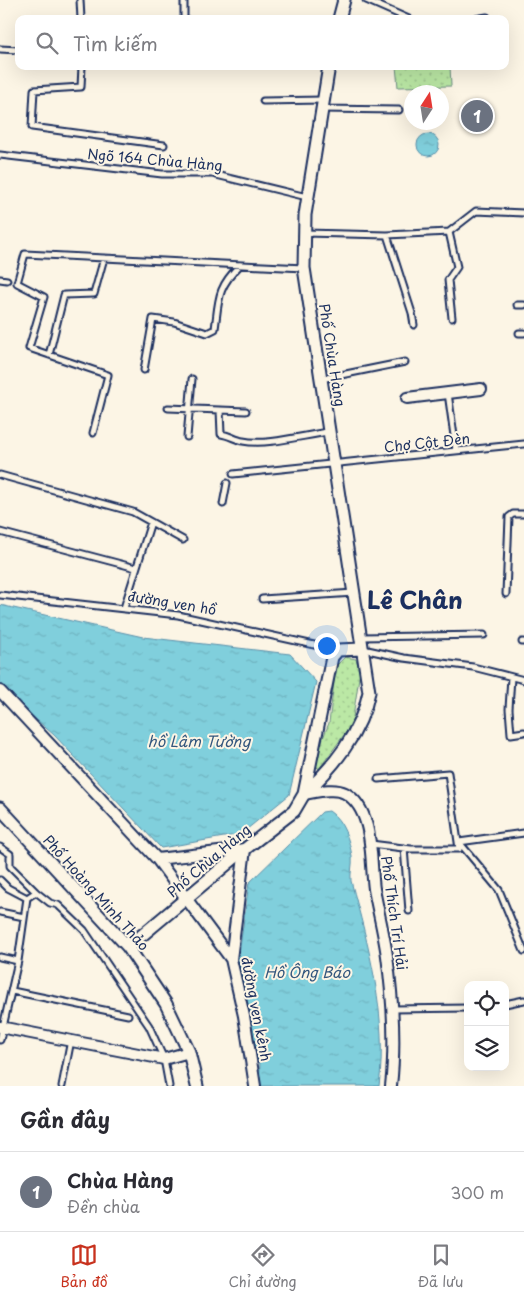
<!DOCTYPE html>
<html lang="vi">
<head>
<meta charset="utf-8">
<style>
  body { margin:0; font-family:"Playpen Sans",sans-serif; background:#f2f2f3; color:#2b2b33 }
  .controls { position:absolute; right:15px; bottom:15px; display:grid; overflow:hidden; border-radius:10px; box-shadow:0 5px 20px #0002 }
  .controls button { width:45px; height:45px; display:grid; place-items:center; padding:0; border:0; border-bottom:1px solid #e1e1e2; background:#fff; color:#2b2b33; font:25px sans-serif }
  .compass { position:absolute; left:404px; top:85px; width:45px; height:45px; border-radius:50%; background:#fff; box-shadow:0 5px 20px #0002; rotate:12deg }
  .you { position:absolute; left:326px; top:645px; width:18px; height:18px; margin:-12px; border:4px solid #fff; border-radius:50%; background:#1a73e8; box-shadow:0 0 0 8px #1a73e833 }
  .badge { display:grid; place-items:center; width:32px; height:32px; border-radius:50%; background:#c8321e; color:#fff; font-size:16px; font-weight:700 }
  .pin { position:absolute; translate:-50% -50%; border:2px solid #fff; box-shadow:0 1px 5px #0006 }
  .list { margin:0; padding:0; list-style:none }
  h2 { display:flex; justify-content:space-between; align-items:center; height:65px; margin:0; padding:0 20px; font-size:21px }
  h2 small { font-size:16px; font-weight:400; color:#7c7c81 }
  .list li { display:grid; grid-template-columns:32px 1fr auto; gap:15px; align-items:center; box-sizing:border-box; height:80px; padding:0 20px; border-top:1px solid #e1e1e2 }
  .list b { display:block; font-size:19px; white-space:nowrap }
  .list p { margin:0; font-size:16px; white-space:nowrap; color:#7c7c81 }
  .list em { font-size:16px; font-style:normal; color:#7c7c81 }
  .icon { flex:none; width:28px; height:28px; fill:none; stroke:currentColor; stroke-width:2; stroke-linecap:round; stroke-linejoin:round }
  .map { position:relative; flex:none; width:524px; height:1086px; overflow:hidden }
  .search { position:absolute; background:#fff; box-shadow:0 5px 20px #0002; left:15px; right:15px; top:15px; height:55px; display:flex; align-items:center; gap:12px; box-sizing:border-box; padding:0 18px; border-radius:10px; color:#7c7c81; font-size:19px }
  .sheet { height:145px; background:#fff }
  nav { display:flex; justify-content:space-around; align-items:center; box-sizing:border-box; height:70px; border-top:1px solid #e1e1e2; background:#fff; font-size:14px; color:#7c7c81 }
  nav a { display:grid; justify-items:center; gap:2px }
  nav .on { color:#c8321e }
  .map>svg:first-child { display:block }
  .park { fill:url(#park-dots); stroke:#6b8c82 }
  .water { fill:url(#water-ripples); stroke:#588faa }
  .lines { fill:none; stroke-linecap:round; stroke-linejoin:round }
  .service-casing { stroke:#1b2f5e; stroke-width:9 }
  .minor-casing { stroke:#1b2f5e; stroke-width:14 }
  .tertiary-casing { stroke:#1b2f5e; stroke-width:15 }
  .service { stroke:#fcf5e5; stroke-width:5 }
  .minor { stroke:#fcf5e5; stroke-width:10 }
  .tertiary { stroke:#fcf5e5; stroke-width:11 }
  .labels { text-anchor:middle; stroke-width:4; stroke-linejoin:round; paint-order:stroke }
  .street-label { font-size:14px; fill:#1b2f5e; stroke:#fcf5e5 }
  .water-label { font-size:15px; font-style:italic; fill:#34577e; stroke:#fcf5e5 }
  .town-label { font-size:24px; font-weight:bold; fill:#1b2f5e; stroke:#fcf5e5 }
</style>
</head>
<body>
<div class="map">
<svg width="524" height="1086" viewBox="0 0 524 1086">
  <defs>
    <pattern id="park-dots" width="8" height="8" patternUnits="userSpaceOnUse" patternTransform="scale(1.25)"><rect width="8" height="8" fill="#bbe8a5"/><path d="M2 2h.1M6 6h.1" fill="none" stroke="#a0c790" stroke-width="1.8" stroke-linecap="round"/></pattern>
    <pattern id="water-ripples" width="26" height="14" patternUnits="userSpaceOnUse" patternTransform="scale(1.25)"><rect width="26" height="14" fill="#80cfdc"/><path d="M2 4q2-2 4 0t4 0M15 11q2-2 4 0t4 0" fill="none" stroke="#6eb2bf"/></pattern>
  </defs>
  <rect width="100%" height="100%" fill="#fcf5e5"/>
  <filter id="ink" filterUnits="userSpaceOnUse"><feTurbulence type="fractalNoise" baseFrequency=".02" numOctaves="2"/><feDisplacementMap in="SourceGraphic" scale="10" xChannelSelector="R" yChannelSelector="G"/><feConvolveMatrix kernelMatrix="1 2 1 2 8 2 1 2 1" color-interpolation-filters="sRGB"/></filter>
  <g filter="url(#ink)">
    <!-- park -->
    <path class="park" d="M396,66H450L451,86L398,87Z
      M345,657L356,659L360,671L352,724L319,769L313,763L329,723L336,666Z"/>
    <!-- water -->
    <path class="water" d="M417 145a11 11 0 1 1 22 0a11 11 0 1 1-22 0Z
      M0,605L143,637L290,654L316,682L289,795L241,834L161,848L54,735L0,688Z
      M329,811C343,820 350,841 352,857C353,865 350,873 351,881C369,947 388,1017 379,1086H259L260,1064L255,1054L238,961L249,883L322,812Z"/>
    <g class="lines">
      <defs>
        <path id="service" d="M80,0L81,19
          M366,0L409,19
          M184,19V0
          M475,19L487,17
          M0,49L19,50
          M82,66L81,87L34,90L32,127L164,145
          M263,101L323,100
          M321,109L399,110
          M0,155L162,174H212L307,197
          M449,232L457,267L448,280L452,318
          M305,233L387,235L449,232L476,211L524,213
          M387,235L412,313L414,325
          M0,279L7,280
          M517,305H524
          M519,333H524
          M49,355L64,295L94,294L104,258
          M144,370L153,319L174,322L207,333L215,329C219,298 217,288 240,265
          M321,379L405,362
          M448,393L456,450
          M168,408L220,410L221,434C229,435 236,440 243,441C267,446 304,435 329,432
          M220,410L246,411
          M93,433L108,375L29,348L44,297L17,283L25,254L304,268
          M187,437L192,379
          M233,474L524,444
          M0,475L133,512L183,540
          M223,504L227,483
          M0,532L136,568
          M506,594L509,517L513,514H524
          M0,595L178,615L337,650
          M262,599L354,593
          M124,608L151,522
          M362,637L484,635
          M522,642H524
          M363,649L404,658L473,667L524,680
          M511,677L509,709L511,734L524,732
          M459,842L499,890L524,951
          M459,842L524,833
          M371,844L411,849H459L448,773L378,779
          M0,847L10,854V866L36,892L50,903L58,905L84,930L149,1026L164,1059L169,1086
          M404,848L409,911
          M0,880L8,888L27,898
          M0,912L24,917
          M0,957L18,961
          M12,991L128,1015
          M505,1004L524,1000
          M393,1009L468,1008
          M0,1040L18,961L27,898L36,892
          M62,1086L71,1040"/>
        <path id="minor" d="M407,398L481,389
          M0,691L157,859L245,849L231,959L244,1016L255,1086
          M304,794C316,792 334,787 345,793C375,810 370,861 374,889C378,911 384,934 387,956C393,1000 396,1042 391,1086
          M157,859L231,959
          M0,1027L164,1059L189,1052"/>
        <path id="tertiary" d="M339,19L344,0
          M304,794C334,766 361,733 369,692L304,268L305,215L329,66
          M0,808L128,947L166,1004L189,1052L197,1086
          M128,947L245,849L294,811L304,794L332,657L338,650L362,649"/>
      </defs>
      <!-- service casing -->
      <use href="#service" class="service-casing"/>
      <!-- minor casing -->
      <use href="#minor" class="minor-casing"/>
      <!-- tertiary casing -->
      <use href="#tertiary" class="tertiary-casing"/>
      <!-- service -->
      <use href="#service" class="service"/>
      <!-- minor -->
      <use href="#minor" class="minor"/>
      <!-- tertiary -->
      <use href="#tertiary" class="tertiary"/>
    </g>
  </g>
  <g class="labels">
    <!-- street labels -->
    <g class="street-label">
      <text transform="translate(155 160) rotate(5)" y="5">Ngõ 164 Chùa Hàng</text>
      <text transform="translate(332 355) rotate(81)" y="5">Phố Chùa Hàng</text>
      <text transform="translate(427 443) rotate(-6)" y="5">Chợ Cột Đèn</text>
      <text transform="translate(172 603) rotate(9)" y="5">đường ven hồ</text>
      <text transform="translate(209 861) rotate(-40)" y="5">Phố Chùa Hàng</text>
      <text transform="translate(96 893) rotate(48)" y="5">Phố Hoàng Minh Thảo</text>
      <text transform="translate(394 913) rotate(82)" y="5">Phố Thích Trí Hải</text>
      <text transform="translate(256 1009) rotate(79)" y="5">đường ven kênh</text>
    </g>
    <!-- water labels -->
    <g class="water-label">
      <text x="199" y="747">hồ Lâm Tường</text>
      <text x="307" y="978">Hồ Ông Báo</text>
    </g>
    <!-- town labels -->
    <g class="town-label">
      <text x="415" y="609">Lê Chân</text>
    </g>
  </g>
</svg>
<div class="controls">
<button><svg class="icon" aria-label="locate" viewBox="0 0 24 24"><circle cx="12" cy="12" r="6"/><path d="M12 2v4M12 18v4M2 12h4M18 12h4"/></svg></button>
<button><svg class="icon" aria-label="layers" viewBox="0 0 24 24"><path d="M12 4l9 5-9 5-9-5zM3 14l9 5 9-5"/></svg></button>
</div>
<svg class="compass" viewBox="-18 -18 36 36"><path d="M0-13l5 13h-10z" fill="#e53935"/><path d="M0 13l5-13h-10z" fill="#7c7c81"/></svg>
<div class="you"></div>
<div class="pin badge" style="left:477px;top:116px;background:#6b7280">1</div>
<div class="search"><svg class="icon" aria-label="search" viewBox="0 0 24 24"><circle cx="10" cy="10" r="6"/><path d="M15 15l6 6"/></svg>Tìm kiếm</div>
</div>
<section class="sheet">
<h2>Gần đây<small></small></h2>
<ul class="list">
<li><span class="badge" style="background:#6b7280">1</span><div><b>Chùa Hàng</b><p>Đền chùa</p></div><em>300 m</em></li>
</ul>
</section>
<nav>
<a class="on"><svg class="icon" aria-label="map" viewBox="0 0 24 24"><path d="M3 6l6-2 6 2 6-2v14l-6 2-6-2-6 2zM9 4v14M15 6v14"/></svg>Bản đồ</a>
<a><svg class="icon" aria-label="directions" viewBox="0 0 24 24"><path d="M12 3l9 9-9 9-9-9zM9 14v-3h6M13 9l2 2-2 2"/></svg>Chỉ đường</a>
<a><svg class="icon" aria-label="saved" viewBox="0 0 24 24"><path d="M7 4h10v16l-5-4-5 4z"/></svg>Đã lưu</a>
</nav>
</body>
</html>
